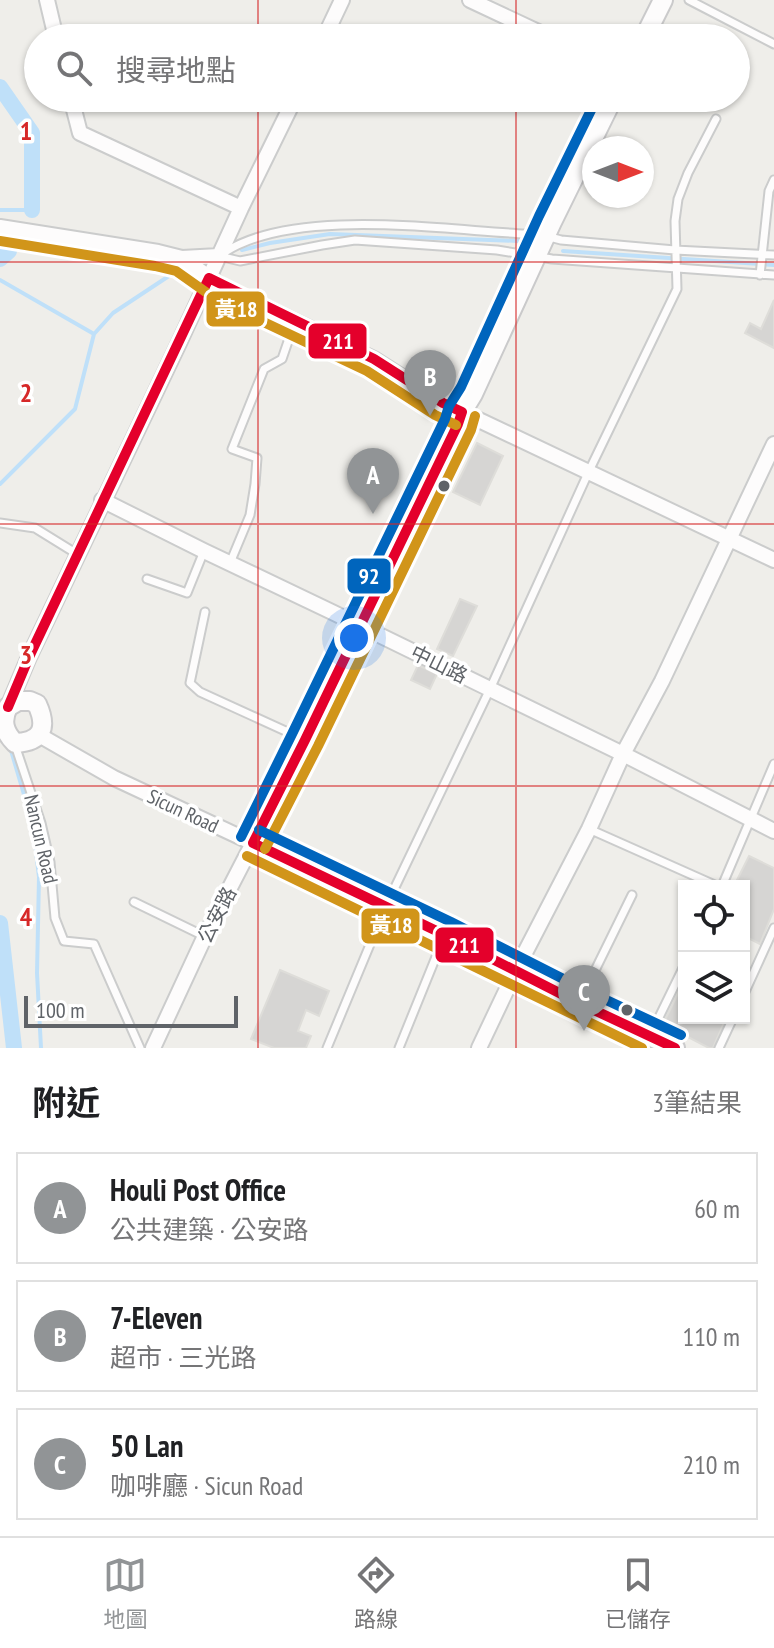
<!DOCTYPE html>
<html lang="zh-TW">
<head>
<meta charset="utf-8">
<style>
  body { margin:0; font-family:"PT Sans Narrow","Noto Sans TC",sans-serif; background:#f6f6f6; color:#202124 }
  .controls { position:absolute; right:24px; bottom:24px; display:grid; overflow:hidden; border-radius:0px; box-shadow:0 2px 6px #0004 }
  .controls button { width:72px; height:72px; display:grid; place-items:center; padding:0; border:0; border-bottom:2px solid #e0e0e0; background:#fff; color:#202124; font:40px sans-serif }
  .compass { position:absolute; left:582px; top:136px; width:72px; height:72px; border-radius:50%; background:#fff; box-shadow:0 2px 6px #0004; rotate:90deg }
  .scale { position:absolute; left:24px; bottom:20px; width:214px; box-sizing:border-box; padding-left:8px; border:4px solid #5f6368; border-top:0; font-size:22px; line-height:28px; white-space:nowrap; color:#5f6368; -webkit-text-stroke:6px #fff; paint-order:stroke }
  .you { position:absolute; left:354px; top:638px; width:28px; height:28px; margin:-20px; border:6px solid #fff; border-radius:50%; background:#1a73e8; box-shadow:0 0 0 12px #1a73e833 }
  .badge { display:grid; place-items:center; width:52px; height:52px; border-radius:50%; background:#919496; color:#fff; font-size:26px; font-weight:700 }
  .pin { position:absolute; translate:-50% -66px; filter:drop-shadow(0 2px 4px #0008) }
  .pin::after { content:''; position:absolute; top:42px; width:28px; height:24px; background:inherit; clip-path:polygon(0 0,100% 0,50% 100%) }
  .list { margin:0; padding:0; list-style:none }
  h2 { display:flex; justify-content:space-between; align-items:center; height:104px; margin:0; padding:0 32px; font-size:34px }
  h2 small { font-size:26px; font-weight:400; color:#757577 }
  .list li { display:grid; grid-template-columns:52px 1fr auto; gap:24px; align-items:center; box-sizing:border-box; height:112px; margin:0 16px 16px; padding:0 16px; border:2px solid #e0e0e0; border-radius:0px }
  .list b { display:block; font-size:30px; white-space:nowrap }
  .list p { margin:0; font-size:26px; white-space:nowrap; color:#757577 }
  .list em { font-size:26px; font-style:normal; color:#757577 }
  .icon { flex:none; width:44px; height:44px; fill:none; stroke:currentColor; stroke-width:2; stroke-linecap:round; stroke-linejoin:round }
  .map { position:relative; flex:none; width:774px; height:1048px; overflow:hidden }
  .search { position:absolute; background:#fff; box-shadow:0 2px 6px #0004; left:24px; right:24px; top:24px; height:88px; display:flex; align-items:center; gap:20px; box-sizing:border-box; padding:0 28px; border-radius:44px; color:#757577; font-size:30px }
  .sheet { height:488px; background:#fff }
  nav { display:flex; justify-content:space-around; align-items:center; box-sizing:border-box; height:112px; border-top:2px solid #e0e0e0; background:#fff; font-size:22px; color:#757577 }
  nav a { display:grid; justify-items:center; gap:4px }
  nav .on { color:#919496 }
  .map>svg:first-child { display:block }
  .lines { fill:none; stroke-linecap:round; stroke-linejoin:round }
  .stream { stroke:#bfe0f9; stroke-width:4 }
  .canal { stroke:#bfe0f9; stroke-width:16 }
  .building { fill:#d6d5d3; stroke:#deddd9; stroke-width:2 }
  .lane-casing { stroke:#cbcccc; stroke-width:11 }
  .street-casing { stroke:#cbcccc; stroke-width:18 }
  .secondary-casing { stroke:#cacacb; stroke-width:22 }
  .lane { stroke:#fdfcfc; stroke-width:7 }
  .street { stroke:#fdfcfc; stroke-width:14 }
  .secondary { stroke:#fdfcfc; stroke-width:18 }
  .bus-1-casing { stroke:#fff; stroke-width:16 }
  .bus-2-casing { stroke:#fff; stroke-width:16 }
  .bus-3-casing { stroke:#fff; stroke-width:16 }
  .bus-1 { stroke:#e4002b; stroke-width:10 }
  .bus-2 { stroke:#d1951a; stroke-width:10 }
  .bus-3 { stroke:#0065bd; stroke-width:10 }
  .grid { fill:none; stroke:#d62828; stroke-width:2; stroke-opacity:0.55 }
  .bus-dot { fill:#5f6368; stroke:#fff; stroke-width:3 }
  .labels { text-anchor:middle; stroke-width:7; stroke-linejoin:round; paint-order:stroke }
  .street-label { font-size:20px; fill:#5f6368; stroke:#fff }
  .grid-label { font-size:26px; text-anchor:middle; font-weight:bold; fill:#d62828; stroke:#fff; stroke-width:7; stroke-linejoin:round; paint-order:stroke }
  .line-badge { stroke:#fff; stroke-width:3 }
  .badge-label { font-size:22px; text-anchor:middle; font-weight:bold; fill:#fff }
</style>
</head>
<body>
<div class="map">
<svg width="774" height="1048" viewBox="0 0 774 1048">
  <rect width="100%" height="100%" fill="#efeeea"/>
  <g class="lines">
    <!-- stream -->
    <path class="stream" d="M0,210H32
      M242,250L270,243L330,234L519,241
      M563,251L774,265
      M0,280L94,334
      M0,484L75,409L94,334L113,313L181,268
      M10,747L33,825L39,877L37,973L41,1048"/>
    <!-- canal -->
    <path class="canal" d="M0,87L32,133V210
      M0,259L9,251
      M0,923L14,1048"/>
  </g>
  <!-- building -->
  <path class="building" d="M774,300V348L745,333L750,323L761,329Z
    M477,443L503,456L480,505L453,492Z
    M460,599L477,606L453,656L437,649Z
    M418,665L437,674L430,689L411,680Z
    M749,856L774,868V909L760,944L744,936V886H734Z
    M280,970L329,991L319,1016L306,1010L298,1031L311,1036L306,1048H274L251,1039Z
    M684,981V1018H726L713,1048H709L663,1024Z"/>
  <g class="lines">
    <defs>
      <path id="lane" d="M689,0L774,44
        M225,252C296,207 443,230 526,234L546,236L561,240L675,250L774,255
        M219,256L240,261L322,245L355,240L497,250L552,259L774,275
        M760,275L769,191L774,180
        M0,523L35,528L77,554
        M230,563L250,515L255,484L257,458L232,449L264,369L282,359L295,321
        M147,579L187,593L204,551
        M205,612L190,683L200,692L303,739
        M15,745L41,823L50,862L55,918L64,941L94,944L140,1048
        M589,829L717,886
        M722,886L774,764
        M134,902L204,936
        M744,994L774,928
        M580,1001L632,895
        M327,1048L386,906L490,689L589,471L677,289L675,221L678,199L688,173L716,119
        M399,1048L444,937
        M644,1048L684,966
        M719,1048L733,1018"/>
      <path id="street" d="M47,0L56,38
        M470,0L551,38
        M324,38L342,0
        M71,98L80,133L241,208
        M0,227L158,252L182,258L219,256
        M182,258L223,287L374,359L443,403L774,560
        M102,500L204,551L332,612L623,754L774,831
        M8,707L29,657L179,343L241,208L295,98
        M39,735L114,778L253,843L205,936L153,1048
        M479,1048L516,970L589,829L623,754L662,681L774,444"/>
      <path id="secondary" d="M644,38L663,0
        M613,98L552,222L473,394L462,412L458,424L305,740L253,843L445,935L579,1003L675,1048
        M18,701H30L37,704C48,728 42,742 15,743C4,732 1,721 8,707Z"/>
    </defs>
    <!-- lane casing -->
    <use href="#lane" class="lane-casing"/>
    <!-- street casing -->
    <use href="#street" class="street-casing"/>
    <!-- secondary casing -->
    <use href="#secondary" class="secondary-casing"/>
    <!-- lane -->
    <use href="#lane" class="lane"/>
    <!-- street -->
    <use href="#street" class="street"/>
    <!-- secondary -->
    <use href="#secondary" class="secondary"/>
    <defs>
      <path id="bus-1" d="M209,278L374,359L443,403L462,412
        M8,707L29,657L209,278
        M253,843L305,740L458,424L462,412
        M253,843L445,935L579,1003L675,1048"/>
      <path id="bus-2" d="M0,241L155,266L176,271L217,300L367,371L435,415L456,425
        M265,849L318,746L471,430L475,416
        M247,856L642,1048"/>
      <path id="bus-3" d="M259,830L451,922L585,990L681,1035
        M241,837L292,734L445,419L449,406L461,387L539,216L597,98"/>
    </defs>
    <!-- bus-1 casing -->
    <use href="#bus-1" class="bus-1-casing"/>
    <!-- bus-2 casing -->
    <use href="#bus-2" class="bus-2-casing"/>
    <!-- bus-3 casing -->
    <use href="#bus-3" class="bus-3-casing"/>
    <!-- bus-1 -->
    <use href="#bus-1" class="bus-1"/>
    <!-- bus-2 -->
    <use href="#bus-2" class="bus-2"/>
    <!-- bus-3 -->
    <use href="#bus-3" class="bus-3"/>
  </g>
  <!-- grid -->
  <path class="grid" d="M258,0V38M516,0V38M258,98V1048M516,98V1048M0,262H774M0,524H774M0,786H774"/>
  <!-- markers -->
  <g class="bus-dot">
    <circle cx="444" cy="486" r="7"/>
    <circle cx="627" cy="1010" r="7"/>
  </g>
  <g class="labels">
    <!-- street labels -->
    <g class="street-label">
      <text transform="translate(439 664) rotate(26)" y="7">中山路</text>
      <text transform="translate(183 811) rotate(25)" y="7">Sicun Road</text>
      <text transform="translate(41 839) rotate(77)" y="7">Nancun Road</text>
      <text transform="translate(217 915) rotate(-63)" y="7">公安路</text>
    </g>
  </g>
  <g class="grid-label">
    <text x="26" y="140">1</text>
    <text x="26" y="402">2</text>
    <text x="26" y="664">3</text>
    <text x="26" y="926">4</text>
  </g>
  <g class="line-badge">
    <rect x="205" y="290" width="61" height="38" rx="8" fill="#d1951a"/>
    <rect x="307" y="322" width="61" height="38" rx="8" fill="#e4002b"/>
    <rect x="346" y="557" width="46" height="38" rx="8" fill="#0065bd"/>
    <rect x="360" y="907" width="61" height="38" rx="8" fill="#d1951a"/>
    <rect x="434" y="926" width="61" height="38" rx="8" fill="#e4002b"/>
  </g>
  <g class="badge-label">
    <text x="236" y="317">黃18</text>
    <text x="338" y="349">211</text>
    <text x="369" y="584">92</text>
    <text x="391" y="933">黃18</text>
    <text x="464" y="953">211</text>
  </g>
</svg>
<div class="controls">
<button><svg class="icon" aria-label="locate" viewBox="0 0 24 24"><circle cx="12" cy="12" r="6"/><path d="M12 2v4M12 18v4M2 12h4M18 12h4"/></svg></button>
<button><svg class="icon" aria-label="layers" viewBox="0 0 24 24"><path d="M12 4l9 5-9 5-9-5zM3 14l9 5 9-5"/></svg></button>
</div>
<svg class="compass" viewBox="-18 -18 36 36"><path d="M0-13l5 13h-10z" fill="#e53935"/><path d="M0 13l5-13h-10z" fill="#757577"/></svg>
<div class="scale">100 m</div>
<div class="you"></div>
<div class="pin badge" style="left:373px;top:514px">A</div>
<div class="pin badge" style="left:430px;top:416px">B</div>
<div class="pin badge" style="left:584px;top:1031px">C</div>
<div class="search"><svg class="icon" aria-label="search" viewBox="0 0 24 24"><circle cx="10" cy="10" r="6"/><path d="M15 15l6 6"/></svg>搜尋地點</div>
</div>
<section class="sheet">
<h2>附近<small>3筆結果</small></h2>
<ul class="list">
<li><span class="badge">A</span><div><b>Houli Post Office</b><p>公共建築 · 公安路</p></div><em>60 m</em></li>
<li><span class="badge">B</span><div><b>7-Eleven</b><p>超市 · 三光路</p></div><em>110 m</em></li>
<li><span class="badge">C</span><div><b>50 Lan</b><p>咖啡廳 · Sicun Road</p></div><em>210 m</em></li>
</ul>
</section>
<nav>
<a class="on"><svg class="icon" aria-label="map" viewBox="0 0 24 24"><path d="M3 6l6-2 6 2 6-2v14l-6 2-6-2-6 2zM9 4v14M15 6v14"/></svg>地圖</a>
<a><svg class="icon" aria-label="directions" viewBox="0 0 24 24"><path d="M12 3l9 9-9 9-9-9zM9 14v-3h6M13 9l2 2-2 2"/></svg>路線</a>
<a><svg class="icon" aria-label="saved" viewBox="0 0 24 24"><path d="M7 4h10v16l-5-4-5 4z"/></svg>已儲存</a>
</nav>
</body>
</html>
